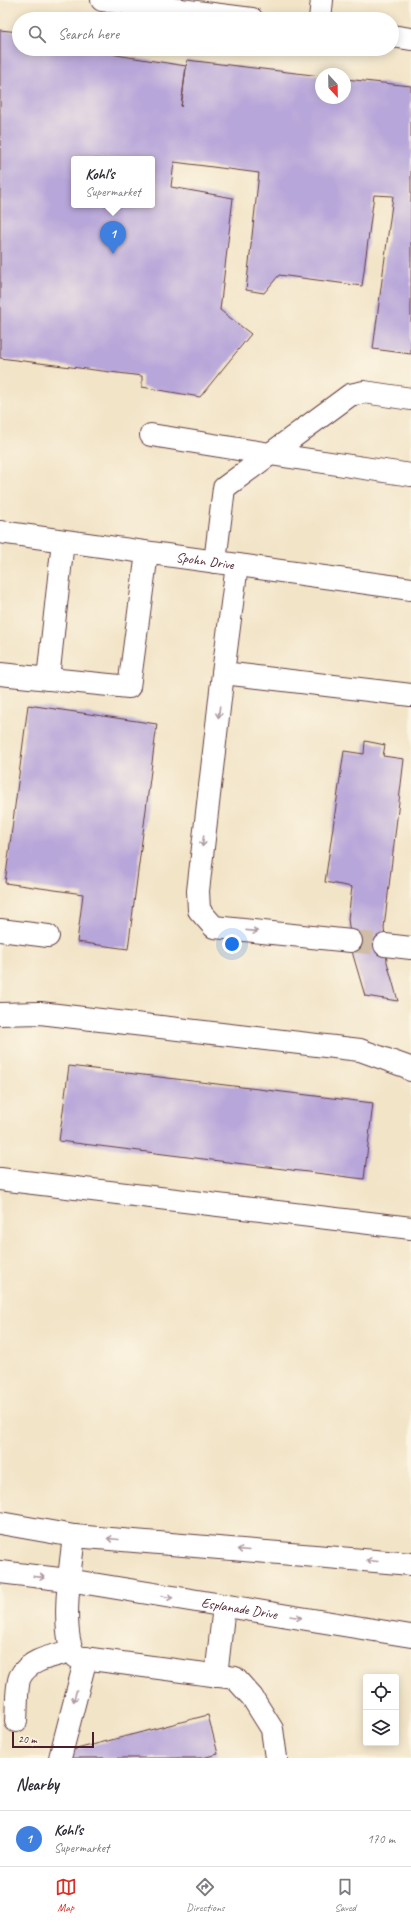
<!DOCTYPE html>
<html lang="en">
<head>
<meta charset="utf-8">
<style>
  body { margin:0; font-family:Caveat,sans-serif; background:#f7f7f7; color:#2b2b33 }
  .controls { position:absolute; right:12px; bottom:12px; display:grid; overflow:hidden; border-radius:4px; box-shadow:0 2px 10px #0003 }
  .controls button { width:36px; height:36px; display:grid; place-items:center; padding:0; border:0; border-bottom:1px solid #e1e1e2; background:#fff; color:#2b2b33; font:20px sans-serif }
  .compass { position:absolute; left:315px; top:68px; width:36px; height:36px; border-radius:50%; background:#fff; box-shadow:0 2px 10px #0003; rotate:158deg }
  .scale { position:absolute; left:12px; bottom:10px; width:82px; box-sizing:border-box; padding-left:4px; border:2px solid #4a1f2b; border-top:0; font-size:11px; line-height:14px; white-space:nowrap; color:#4a1f2b; -webkit-text-stroke:3px #fcf5e5; paint-order:stroke }
  .you { position:absolute; left:232px; top:944px; width:14px; height:14px; margin:-10px; border:3px solid #fff; border-radius:50%; background:#1a73e8; box-shadow:0 0 0 6px #1a73e833 }
  .badge { display:grid; place-items:center; width:26px; height:26px; border-radius:50%; background:#d93025; color:#fff; font-size:13px; font-weight:700 }
  .pin { position:absolute; translate:-50% -33px; filter:drop-shadow(0 1px 2px #0008) }
  .pin::after { content:''; position:absolute; top:21px; width:14px; height:12px; background:inherit; clip-path:polygon(0 0,100% 0,50% 100%) }
  .popup { position:absolute; left:71px; top:156px; width:84px; height:52px; box-sizing:border-box; display:grid; place-content:center; border-radius:4px; background:#fff; filter:drop-shadow(0 1px 3px #0005); font-size:13px; white-space:nowrap; color:#7c7c81 }
  .popup b { font-size:15px; color:#2b2b33 }
  .popup::after { content:''; position:absolute; left:50%; top:100%; margin-left:-8px; border:8px solid transparent; border-top-color:#fff }
  .list { margin:0; padding:0; list-style:none }
  h2 { display:flex; justify-content:space-between; align-items:center; height:52px; margin:0; padding:0 16px; font-size:17px }
  h2 small { font-size:13px; font-weight:400; color:#7c7c81 }
  .list li { display:grid; grid-template-columns:26px 1fr auto; gap:12px; align-items:center; box-sizing:border-box; height:56px; padding:0 16px; border-top:1px solid #e1e1e2 }
  .list b { display:block; font-size:15px; white-space:nowrap }
  .list p { margin:0; font-size:13px; white-space:nowrap; color:#7c7c81 }
  .list em { font-size:13px; font-style:normal; color:#7c7c81 }
  .icon { flex:none; width:22px; height:22px; fill:none; stroke:currentColor; stroke-width:2; stroke-linecap:round; stroke-linejoin:round }
  .map { position:relative; flex:none; width:411px; height:1758px; overflow:hidden }
  .search { position:absolute; background:#fff; box-shadow:0 2px 10px #0003; left:12px; right:12px; top:12px; height:44px; display:flex; align-items:center; gap:10px; box-sizing:border-box; padding:0 14px; border-radius:22px; color:#7c7c81; font-size:15px }
  .sheet { height:108px; background:#fff }
  nav { display:flex; justify-content:space-around; align-items:center; box-sizing:border-box; height:56px; border-top:1px solid #e1e1e2; background:#fff; font-size:11px; color:#7c7c81 }
  nav a { display:grid; justify-items:center; gap:2px }
  nav .on { color:#d93025 }
  .map>svg:first-child { display:block }
  .building { fill:#b7a6d9; fill-rule:evenodd }
  .lines { fill:none; stroke-linecap:round; stroke-linejoin:round }
  .minor-tunnel { stroke:#d0bda8; stroke-width:22; stroke-dasharray:22 11; stroke-linecap:butt }
  .minor-casing { stroke:#633d42; stroke-width:24 }
  .minor { stroke:#fff; stroke-width:22 }
  .oneway { stroke:#ae9aa0 }
  .labels { text-anchor:middle; stroke-width:3; stroke-linejoin:round; paint-order:stroke }
  .street-label { font-size:14px; fill:#4a1f2b; stroke:#fcf5e5 }
</style>
</head>
<body>
<div class="map">
<svg width="411" height="1758" viewBox="0 0 411 1758">
  <rect width="100%" height="100%" fill="#fcf5e5"/>
  <filter id="ink" filterUnits="userSpaceOnUse"><feTurbulence type="fractalNoise" baseFrequency=".025" numOctaves="2"/><feDisplacementMap in="SourceGraphic" scale="8" xChannelSelector="R" yChannelSelector="G"/><feConvolveMatrix kernelMatrix="1 2 1 2 8 2 1 2 1" color-interpolation-filters="sRGB"/></filter>
  <filter id="wash" filterUnits="userSpaceOnUse"><feTurbulence type="fractalNoise" baseFrequency=".012" numOctaves="4" result="noise"/><feDisplacementMap in="SourceGraphic" scale="16" xChannelSelector="R" yChannelSelector="G"/><feGaussianBlur stdDeviation="0.9" result="paint"/><feColorMatrix in="noise" values="0 0 0 0 0 0 0 0 0 0 0 0 0 0 0 0 0 1.4 0 .05"/><feComposite in="paint" operator="in"/></filter>
  <g filter="url(#wash)">
    <rect width="100%" height="100%" fill="#f2e4c7"/>
    <g id="blocks">
      <!-- building -->
      <path class="building" d="M0,30L19,32V49H102L116,55L186,66L181,107L187,60L321,76V98H345V79L411,86V354L373,349L393,196L374,195L362,286L279,275L264,293L246,290L259,173L174,162L171,187L233,198L220,310L251,334L200,397L142,387V376L0,358ZM74,159H152V205H74Z
        M28,705L157,724L128,949L77,942L83,894L5,883Z
        M365,741L385,745L383,756L404,759L384,928L387,962L398,1001L365,996L353,955L348,919L352,887L325,882L344,751L364,754Z
        M69,1066L373,1103L364,1179L59,1141Z
        M208,1715L218,1754L202,1758H67L65,1752Z"/>
    </g>
  </g>
  <g filter="url(#ink)">
    <use href="#blocks" fill-opacity="0" stroke="#633d42" stroke-width="1"/>
    <g class="lines">
      <!-- minor-tunnel -->
      <path class="minor-tunnel" d="M351,941L385,945"/>
      <defs>
        <g id="minor">
          <path d="M102,0L252,19"/>
          <path d="M320,19L322,0"/>
          <path d="M392,36L411,39"/>
          <path d="M151,435L270,454L411,475"/>
          <path id="s1" d="M0,532L411,589"/>
          <path d="M215,562L224,488L350,395L364,392L411,399"/>
          <path d="M237,565L223,673L411,695"/>
          <path d="M223,673L198,891L199,910L214,927L351,941"/>
          <path d="M0,674L129,687L147,553"/>
          <path d="M48,679L63,541"/>
          <path d="M0,930L48,936"/>
          <path d="M385,945L411,948"/>
          <path d="M0,1014L40,1013L360,1050L410,1068L411,1070"/>
          <path d="M0,1179L411,1228"/>
          <path d="M0,1523L74,1536L411,1564"/>
          <path d="M74,1536C71,1564 59,1635 76,1657L235,1678L252,1697L272,1729L276,1758"/>
          <path id="s2" d="M0,1572L68,1580L411,1636"/>
          <path d="M216,1676L224,1606"/>
          <path d="M16,1721C17,1710 16,1686 20,1677C29,1659 54,1656 71,1651"/>
          <path d="M60,1758L86,1658"/>
        </g>
      </defs>
      <!-- minor casing -->
      <use href="#minor" class="minor-casing"/>
      <!-- minor -->
      <use href="#minor" class="minor"/>
    </g>
    <!-- one-way arrows -->
    <defs><path id="oneway-shaft" d="M-6 0H5M1.5-3L5.5 0L1.5 3" fill="none" stroke-width="1.6" stroke-linecap="round" stroke-linejoin="round"/></defs>
    <g class="oneway">
      <use href="#oneway-shaft" transform="translate(219 712) rotate(97)"/>
      <use href="#oneway-shaft" transform="translate(203 841) rotate(97)"/>
      <use href="#oneway-shaft" transform="translate(252 931) rotate(6)"/>
      <use href="#oneway-shaft" transform="translate(113 1539) rotate(-175)"/>
      <use href="#oneway-shaft" transform="translate(243 1550) rotate(-175)"/>
      <use href="#oneway-shaft" transform="translate(372 1561) rotate(-175)"/>
      <use href="#oneway-shaft" transform="translate(39 1577) rotate(7)"/>
      <use href="#oneway-shaft" transform="translate(167 1597) rotate(9)"/>
      <use href="#oneway-shaft" transform="translate(296 1617) rotate(9)"/>
      <use href="#oneway-shaft" transform="translate(75 1696) rotate(105)"/>
    </g>
  </g>
  <g class="labels">
    <!-- street labels -->
    <g class="street-label">
      <text dy="5" stroke="none"><textPath href="#s1" startOffset="207">Spohn Drive</textPath></text>
      <text dy="5" stroke="none"><textPath href="#s2" startOffset="242">Esplanade Drive</textPath></text>
    </g>
  </g>
</svg>
<div class="controls">
<button><svg class="icon" aria-label="locate" viewBox="0 0 24 24"><circle cx="12" cy="12" r="6"/><path d="M12 2v4M12 18v4M2 12h4M18 12h4"/></svg></button>
<button><svg class="icon" aria-label="layers" viewBox="0 0 24 24"><path d="M12 4l9 5-9 5-9-5zM3 14l9 5 9-5"/></svg></button>
</div>
<svg class="compass" viewBox="-18 -18 36 36"><path d="M0-13l5 13h-10z" fill="#e53935"/><path d="M0 13l5-13h-10z" fill="#7c7c81"/></svg>
<div class="scale">20 m</div>
<div class="you"></div>
<div class="pin badge" style="left:113px;top:254px;background:#3f7fe0">1</div>
<div class="popup"><b>Kohl's</b>Supermarket</div>
<div class="search"><svg class="icon" aria-label="search" viewBox="0 0 24 24"><circle cx="10" cy="10" r="6"/><path d="M15 15l6 6"/></svg>Search here</div>
</div>
<section class="sheet">
<h2>Nearby<small></small></h2>
<ul class="list">
<li><span class="badge" style="background:#3f7fe0">1</span><div><b>Kohl's</b><p>Supermarket</p></div><em>170 m</em></li>
</ul>
</section>
<nav>
<a class="on"><svg class="icon" aria-label="map" viewBox="0 0 24 24"><path d="M3 6l6-2 6 2 6-2v14l-6 2-6-2-6 2zM9 4v14M15 6v14"/></svg>Map</a>
<a><svg class="icon" aria-label="directions" viewBox="0 0 24 24"><path d="M12 3l9 9-9 9-9-9zM9 14v-3h6M13 9l2 2-2 2"/></svg>Directions</a>
<a><svg class="icon" aria-label="saved" viewBox="0 0 24 24"><path d="M7 4h10v16l-5-4-5 4z"/></svg>Saved</a>
</nav>
</body>
</html>
